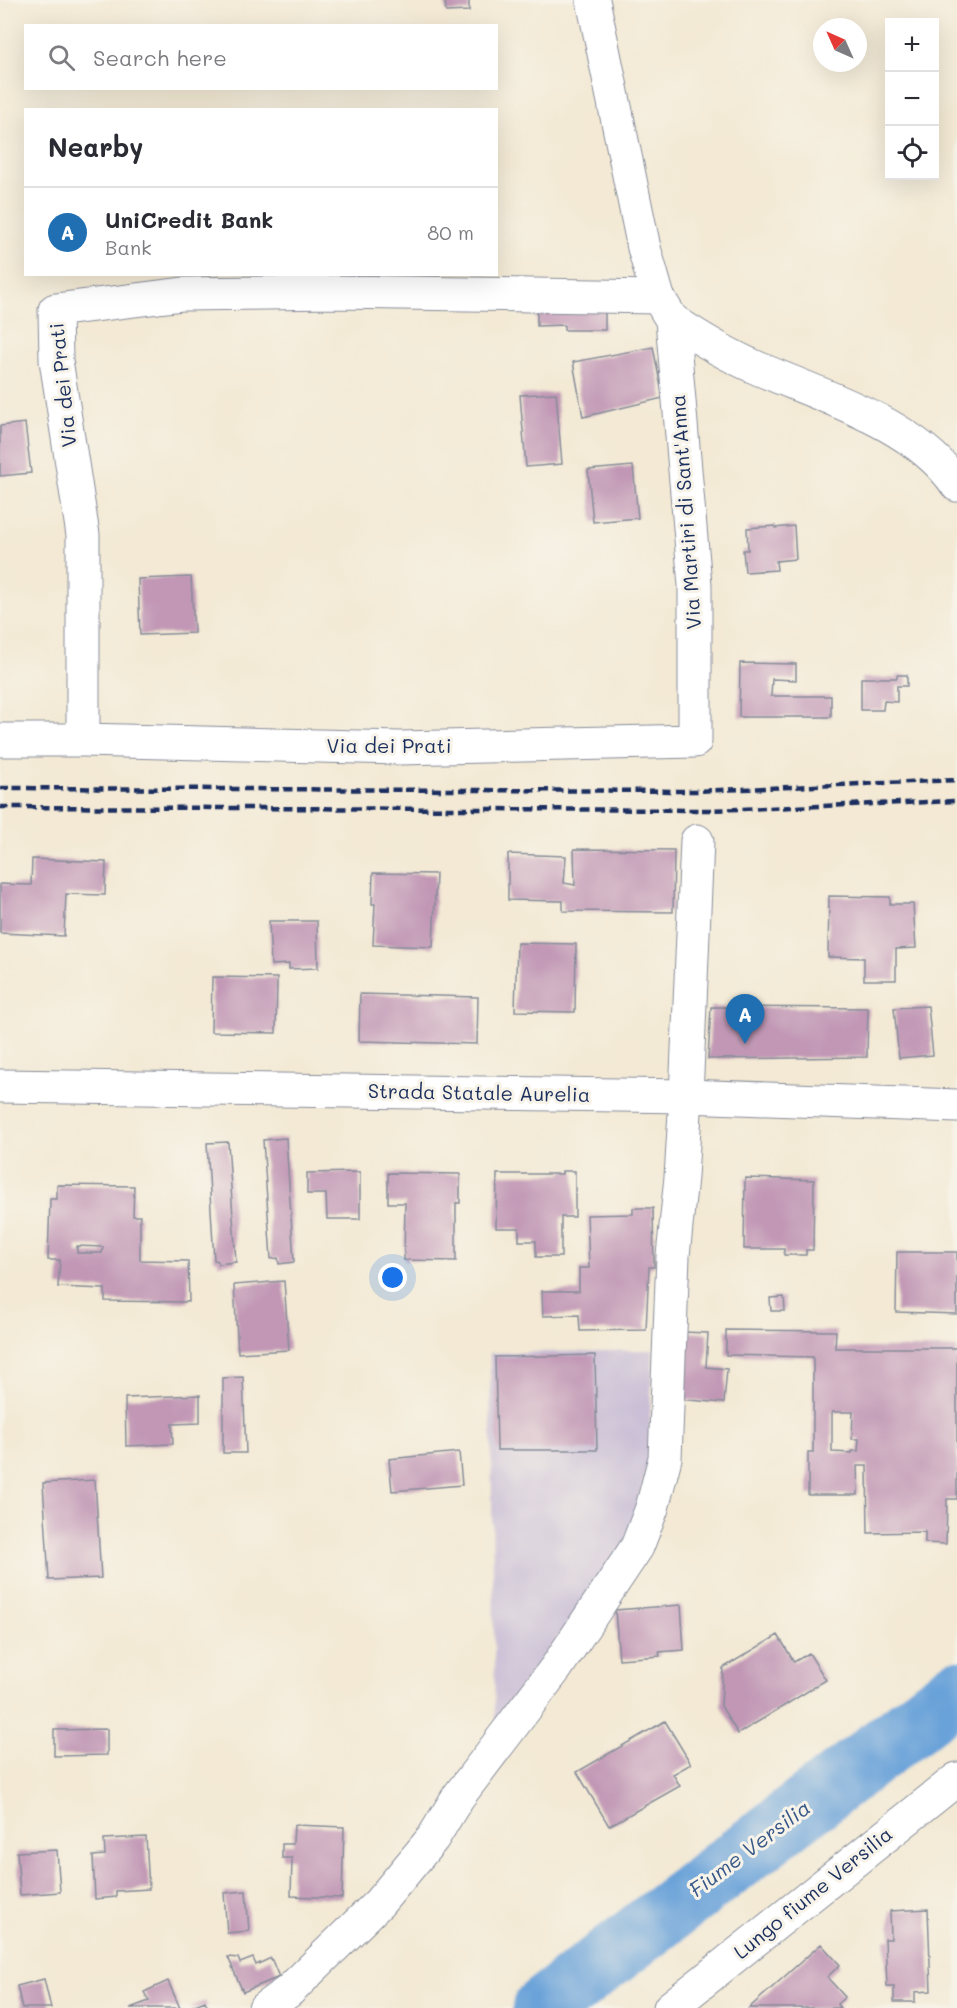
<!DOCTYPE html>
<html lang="en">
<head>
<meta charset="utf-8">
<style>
  body { margin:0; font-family:Mali,sans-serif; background:#f7f7f7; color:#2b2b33 }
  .controls { position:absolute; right:18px; top:18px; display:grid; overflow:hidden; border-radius:0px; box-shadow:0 6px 24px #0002 }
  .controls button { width:54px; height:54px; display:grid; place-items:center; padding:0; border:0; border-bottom:2px solid #e1e1e2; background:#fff; color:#2b2b33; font:30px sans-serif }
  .compass { position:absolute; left:813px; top:18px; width:54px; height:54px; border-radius:50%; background:#fff; box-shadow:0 6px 24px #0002; rotate:315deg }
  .you { position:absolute; left:393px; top:1278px; width:21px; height:21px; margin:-15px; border:4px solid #fff; border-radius:50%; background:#1a73e8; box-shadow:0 0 0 9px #1a73e833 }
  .badge { display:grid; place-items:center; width:39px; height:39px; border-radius:50%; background:#1f6fb2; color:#fff; font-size:20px; font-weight:700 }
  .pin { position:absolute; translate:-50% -50px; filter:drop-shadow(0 2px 3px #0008) }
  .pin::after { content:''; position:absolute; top:32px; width:21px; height:18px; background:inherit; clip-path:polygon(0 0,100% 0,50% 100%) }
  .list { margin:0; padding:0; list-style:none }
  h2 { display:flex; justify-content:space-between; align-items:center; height:78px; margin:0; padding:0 24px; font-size:26px }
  h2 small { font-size:20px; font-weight:400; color:#7c7c81 }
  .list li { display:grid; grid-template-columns:39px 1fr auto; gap:18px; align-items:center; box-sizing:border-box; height:90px; padding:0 24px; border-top:2px solid #e1e1e2 }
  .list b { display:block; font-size:22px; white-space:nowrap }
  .list p { margin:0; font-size:20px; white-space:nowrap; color:#7c7c81 }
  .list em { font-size:20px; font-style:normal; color:#7c7c81 }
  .icon { flex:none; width:33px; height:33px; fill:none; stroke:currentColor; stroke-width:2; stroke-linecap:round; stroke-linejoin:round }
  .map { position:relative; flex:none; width:957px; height:2008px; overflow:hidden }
  .search { position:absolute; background:#fff; box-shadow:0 6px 24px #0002; left:24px; top:24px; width:474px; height:66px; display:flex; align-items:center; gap:15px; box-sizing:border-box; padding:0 21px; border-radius:0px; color:#7c7c81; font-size:22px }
  .panel { position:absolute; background:#fff; box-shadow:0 6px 24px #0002; left:24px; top:108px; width:474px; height:168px; border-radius:0px }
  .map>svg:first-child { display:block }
  .industrial { fill:#cabfd6 }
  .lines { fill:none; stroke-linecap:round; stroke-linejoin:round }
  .river { stroke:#69a2d9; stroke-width:62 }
  .building { fill:#c197b5; fill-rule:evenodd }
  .minor-casing { stroke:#878c99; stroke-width:35 }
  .major-casing { stroke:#878c99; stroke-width:35 }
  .minor { stroke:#fff; stroke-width:33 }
  .major { stroke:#fff; stroke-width:33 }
  .rail { stroke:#1b2f5e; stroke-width:4.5; stroke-dasharray:9 4.5; stroke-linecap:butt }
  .labels { text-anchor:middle; stroke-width:6; stroke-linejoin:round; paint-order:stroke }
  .street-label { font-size:20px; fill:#1b2f5e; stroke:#f7f3e8 }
  .water-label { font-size:21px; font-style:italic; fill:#365789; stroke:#f7f3e8 }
</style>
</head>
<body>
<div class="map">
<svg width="957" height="2008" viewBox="0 0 957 2008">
  <rect width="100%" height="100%" fill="#f7f3e8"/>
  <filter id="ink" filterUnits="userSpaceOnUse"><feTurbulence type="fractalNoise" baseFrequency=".0167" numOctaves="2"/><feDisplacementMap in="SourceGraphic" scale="12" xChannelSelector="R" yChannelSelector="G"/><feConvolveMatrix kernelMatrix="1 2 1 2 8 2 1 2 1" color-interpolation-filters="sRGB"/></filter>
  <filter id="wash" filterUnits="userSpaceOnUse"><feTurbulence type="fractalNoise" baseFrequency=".008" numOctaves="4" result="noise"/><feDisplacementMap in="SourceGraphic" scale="24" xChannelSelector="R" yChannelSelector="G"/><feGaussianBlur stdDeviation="1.35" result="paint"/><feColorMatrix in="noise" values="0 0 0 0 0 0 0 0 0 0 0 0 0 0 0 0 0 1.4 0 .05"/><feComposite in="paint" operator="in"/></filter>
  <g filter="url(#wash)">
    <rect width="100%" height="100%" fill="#f3e9d4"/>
    <!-- industrial -->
    <path class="industrial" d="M653,1350L648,1468L623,1550L495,1722L490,1353Z"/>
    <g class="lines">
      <!-- river -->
      <path class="river" d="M543,2008L957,1691"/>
    </g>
    <g id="blocks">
      <!-- building -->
      <path class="building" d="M445,0H469V11L446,12Z
        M605,308V330H564V325L537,326V309Z
        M653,347L663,398L583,417L573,362Z
        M556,393L562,464L526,467L520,395Z
        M25,423L31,473L0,476V426Z
        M633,466L638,518L593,522L588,470Z
        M775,526V528L794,526L796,559L776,561L777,570L745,572L743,550H748L747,528Z
        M191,577L194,633L140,635L138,579Z
        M740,663L796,664V680L772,679L771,696H831V717H739Z
        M897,675H907V686H897V702L884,701L883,710H861V678H897Z
        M574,849L674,850L673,912L563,911V901L508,900V854L566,856L564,883L575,885Z
        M32,859L106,862L105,895L66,894L64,936L0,933V884L31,885Z
        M373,873L436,874L433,947L373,945L375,904H372Z
        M829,896L890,897V904H913L916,948L896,949V980H864V958L828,957Z
        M269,921H317L318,968L289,969V964L271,965Z
        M517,943L576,944L575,1012L515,1011Z
        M212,977L277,978L276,1033L211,1032Z
        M360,994L478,997L477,1044L359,1041Z
        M928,1006L933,1055L899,1058L894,1008Z
        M711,1007L868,1008L867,1057L708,1059Z
        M286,1138L294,1262L279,1264L278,1258L271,1259L263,1140Z
        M228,1142L236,1262L218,1264V1261L214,1260L207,1143Z
        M562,1171H575V1217H561V1257H536V1241H519V1228H496L497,1174H562Z
        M360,1172V1219H327L326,1194H307V1173Z
        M388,1173L460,1174V1203H456V1261L404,1260L405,1203H388Z
        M745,1178L814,1180L813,1250H806V1255H784V1249H744Z
        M57,1185L134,1186L133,1216H140V1260L188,1261L189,1302L105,1301V1289L58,1287L60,1260H48L50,1199H57ZM77,1246L103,1247L102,1253H77Z
        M633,1208H653L654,1267H649L646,1330L580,1331L579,1315L543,1316L542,1291H579V1268H589L587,1215L633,1214Z
        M897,1252H957V1314L896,1312Z
        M284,1281L289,1350L238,1353L234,1285Z
        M784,1297L785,1311H771L770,1298Z
        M726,1330L836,1331L835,1348H957V1499H947L946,1544L925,1543V1532L868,1533L867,1466H857L858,1495H808V1452H813V1357L726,1355ZM832,1412H853L852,1439H859L858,1451H852V1453L832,1452Z
        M682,1332L708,1333L706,1367L727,1369L724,1403L677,1399Z
        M595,1355L597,1450H497L495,1357Z
        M243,1377L246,1453H223V1378Z
        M200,1395V1423L172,1424L173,1444L126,1446L125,1398Z
        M459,1452L462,1485L392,1491L389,1459Z
        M95,1480L101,1578L49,1580L43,1483Z
        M681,1605L684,1650L659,1652L660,1656L619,1659L615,1610Z
        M778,1635L794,1662L809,1653L826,1680L738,1734L721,1706L723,1668Z
        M665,1721L691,1764L673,1774L680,1786L609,1826L577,1772Z
        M107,1729V1755L54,1756V1730Z
        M294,1825L344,1827L342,1898L291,1896L292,1858H282V1844H293Z
        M146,1837L149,1889L116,1891V1897L95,1899L93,1856L105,1855L104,1839Z
        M57,1850L60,1892L20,1895L17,1852Z
        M246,1891L249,1931L227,1933L224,1893Z
        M928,1909L931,1991L915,1992V2002H894V1987H887L885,1939H891L890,1911Z
        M821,1944L840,1965L827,1977L845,1997L837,2004L840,2008H749Z
        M228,1957L238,1958L240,1963L253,1958L256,1965L271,1958L279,1977L243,1992Z
        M44,1979L51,2008H22L17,1986Z
        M168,1981L180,2008H130L149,2001L144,1992Z
        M205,2001L208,2008H188Z"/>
    </g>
  </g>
  <g filter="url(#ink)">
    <use href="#blocks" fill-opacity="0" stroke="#878c99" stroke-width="1.5"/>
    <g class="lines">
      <defs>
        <path id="minor" d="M672,320C699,338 725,354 755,367C821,396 916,423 957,485
          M0,740H83L400,748L695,741V585L672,320L658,297L644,248L593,0
          M83,740V535L56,360L55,310L183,294L335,292L658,297
          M265,2008L289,1991L379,1903L433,1838L458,1797L556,1668L637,1547L652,1508L665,1458L673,1256L681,1177L686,1096L697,841
          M670,2008L957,1779"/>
        <path id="major" d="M0,1086L686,1096L957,1106"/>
      </defs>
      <!-- minor casing -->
      <use href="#minor" class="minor-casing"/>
      <!-- major casing -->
      <use href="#major" class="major-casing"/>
      <!-- minor -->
      <use href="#minor" class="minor"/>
      <!-- major -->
      <use href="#major" class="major"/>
      <!-- rail -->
      <path class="rail" d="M0,788L695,791L957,780
        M0,807L712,810L957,801"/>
    </g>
  </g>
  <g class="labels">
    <!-- street labels -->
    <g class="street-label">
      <text transform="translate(63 385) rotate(-96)" y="7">Via dei Prati</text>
      <text transform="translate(686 512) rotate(-94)" y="7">Via Martiri di Sant'Anna</text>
      <text x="389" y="753">Via dei Prati</text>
      <text transform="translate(479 1093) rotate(1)" y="7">Strada Statale Aurelia</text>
      <text transform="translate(813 1893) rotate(-39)" y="7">Lungo fiume Versilia</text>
    </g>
    <!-- water labels -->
    <g class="water-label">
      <text transform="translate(750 1849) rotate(-37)" y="7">Fiume Versilia</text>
    </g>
  </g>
</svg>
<div class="controls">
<button>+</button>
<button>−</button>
<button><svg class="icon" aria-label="locate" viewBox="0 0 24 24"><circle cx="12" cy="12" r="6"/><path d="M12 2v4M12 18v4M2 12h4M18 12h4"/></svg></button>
</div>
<svg class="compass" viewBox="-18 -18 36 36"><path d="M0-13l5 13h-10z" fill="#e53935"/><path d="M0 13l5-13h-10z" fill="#7c7c81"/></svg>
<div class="you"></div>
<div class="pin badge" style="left:745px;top:1044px">A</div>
<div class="search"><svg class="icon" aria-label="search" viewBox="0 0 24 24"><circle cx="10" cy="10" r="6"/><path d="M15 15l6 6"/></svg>Search here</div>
<section class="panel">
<h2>Nearby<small></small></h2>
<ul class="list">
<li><span class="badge">A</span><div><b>UniCredit Bank</b><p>Bank</p></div><em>80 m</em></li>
</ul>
</section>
</div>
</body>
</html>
